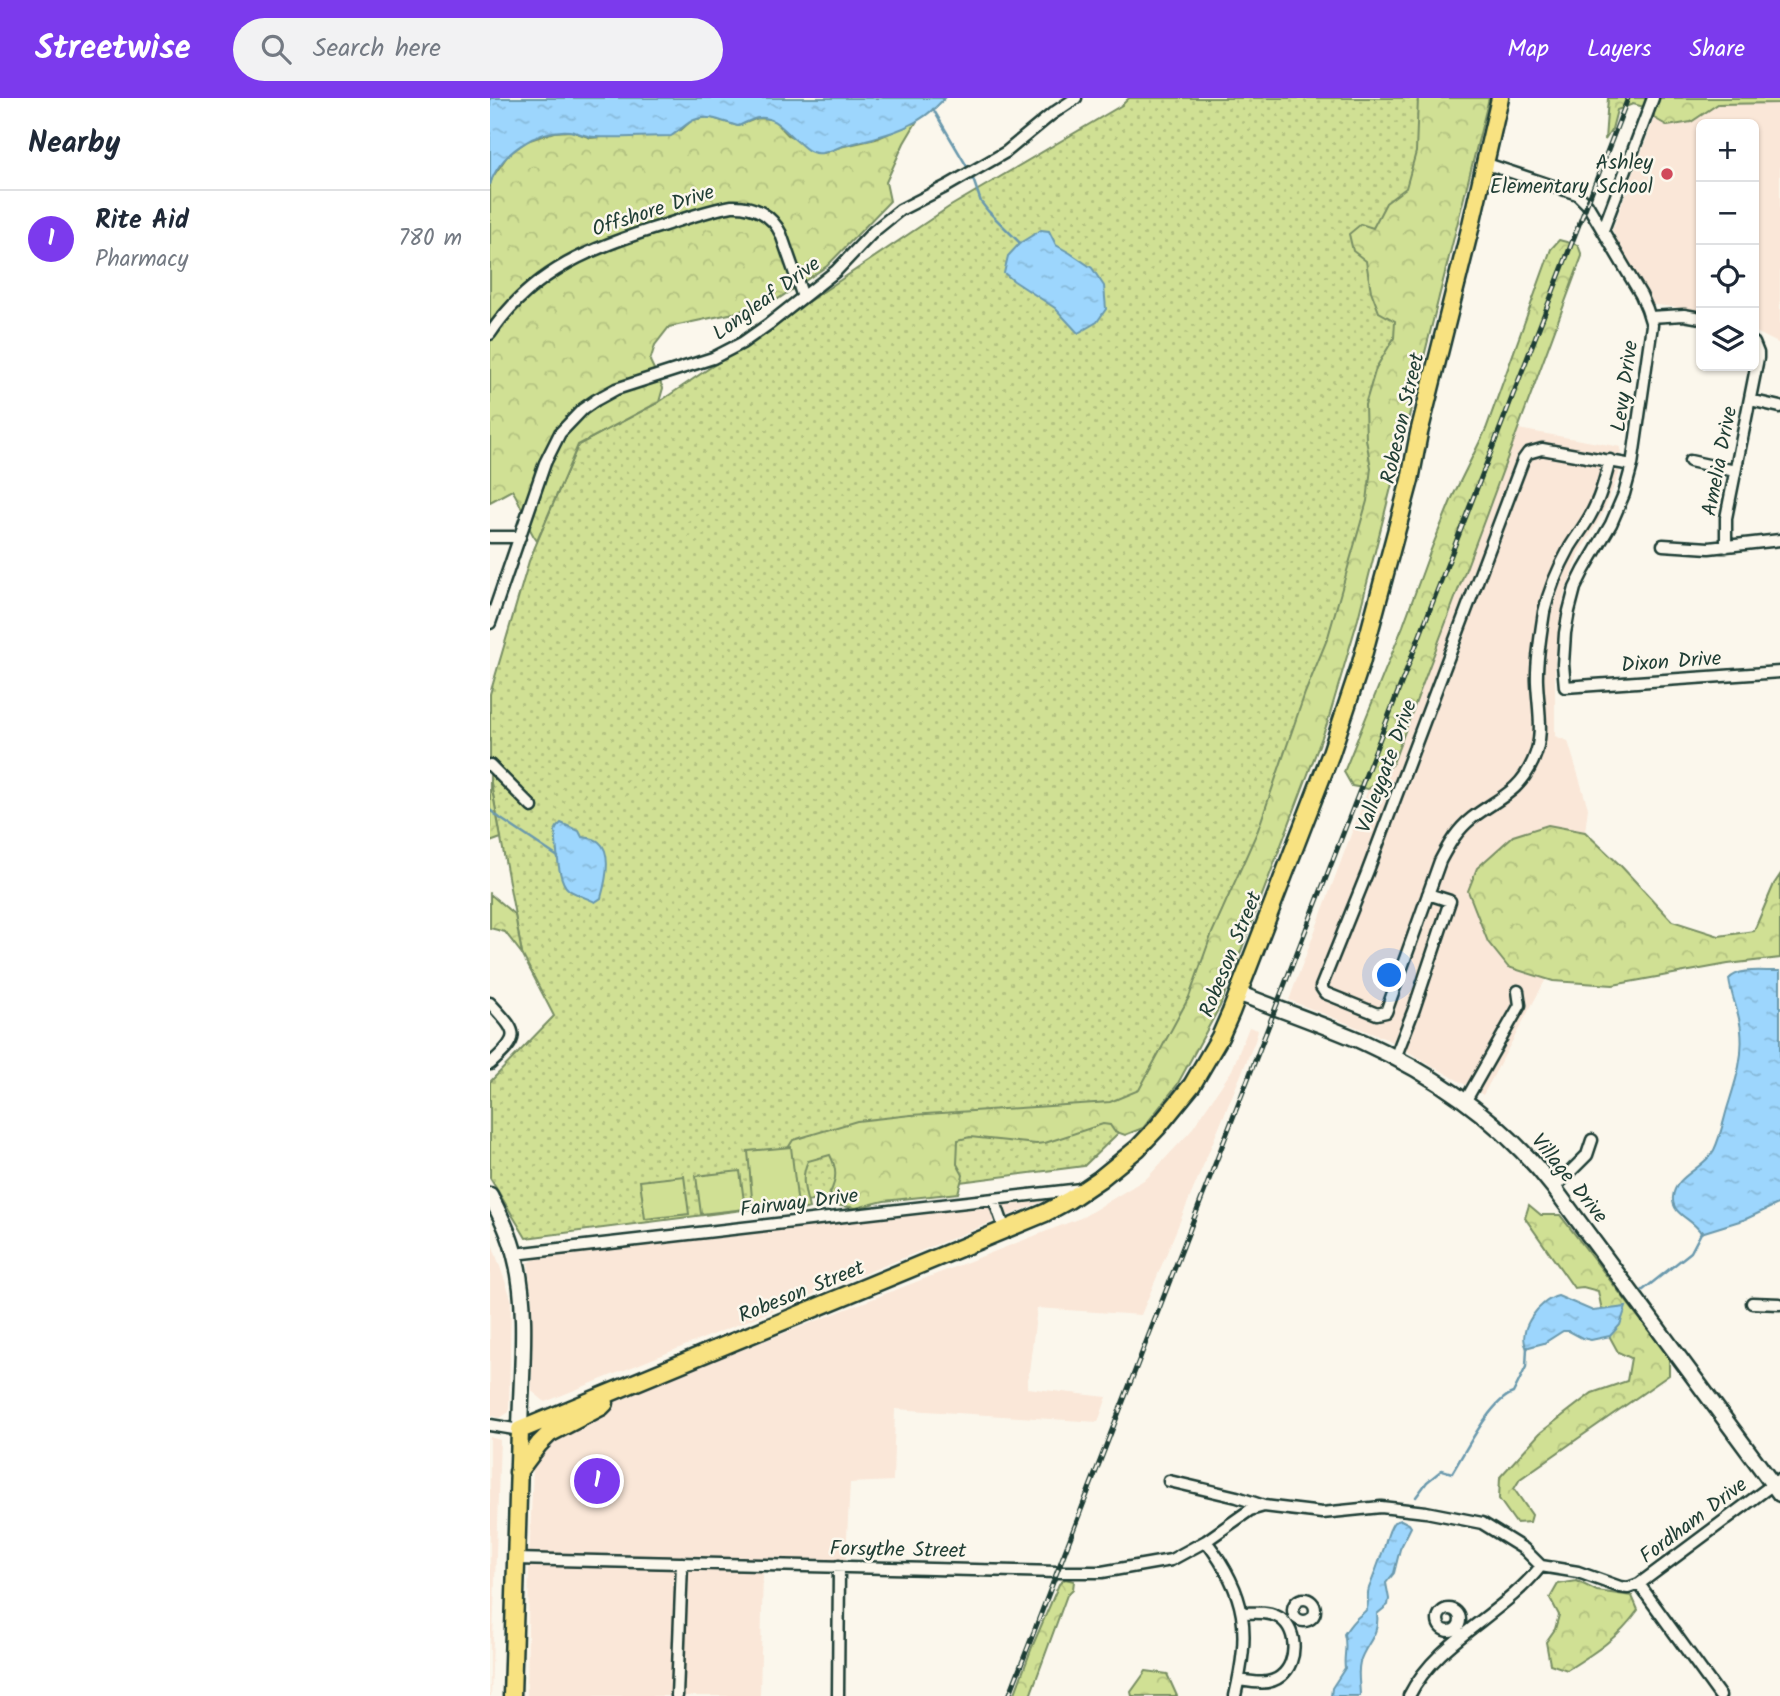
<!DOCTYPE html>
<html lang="en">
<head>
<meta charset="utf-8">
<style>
  body { margin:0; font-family:Kalam,sans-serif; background:#f2f2f3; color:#1f2937 }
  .controls { position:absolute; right:21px; top:21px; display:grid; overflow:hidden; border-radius:10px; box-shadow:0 2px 5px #0004 }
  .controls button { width:63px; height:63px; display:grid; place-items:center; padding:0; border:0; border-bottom:2px solid #e0e1e3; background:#fff; color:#1f2937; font:35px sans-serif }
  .you { position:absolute; left:900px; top:878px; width:24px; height:24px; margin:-18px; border:5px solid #fff; border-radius:50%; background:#1a73e8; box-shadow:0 0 0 10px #1a73e833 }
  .badge { display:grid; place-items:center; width:46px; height:46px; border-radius:50%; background:#7c3aed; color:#fff; font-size:23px; font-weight:700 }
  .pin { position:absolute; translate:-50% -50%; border:4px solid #fff; box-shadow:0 2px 7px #0006 }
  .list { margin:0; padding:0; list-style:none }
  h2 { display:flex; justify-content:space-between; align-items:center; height:91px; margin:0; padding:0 28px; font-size:30px }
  h2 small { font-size:23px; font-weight:400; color:#747a83 }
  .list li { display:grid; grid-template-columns:46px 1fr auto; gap:21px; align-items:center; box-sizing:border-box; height:98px; padding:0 28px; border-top:2px solid #e0e1e3 }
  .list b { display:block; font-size:26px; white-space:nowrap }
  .list p { margin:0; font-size:23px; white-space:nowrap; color:#747a83 }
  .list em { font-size:23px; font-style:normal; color:#747a83 }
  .icon { flex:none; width:38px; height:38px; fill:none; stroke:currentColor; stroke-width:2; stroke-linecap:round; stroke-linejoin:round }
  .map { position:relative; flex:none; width:1290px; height:1598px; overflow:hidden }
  header { display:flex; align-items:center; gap:42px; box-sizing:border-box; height:98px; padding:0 35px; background:#7c3aed; color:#fff }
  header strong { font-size:33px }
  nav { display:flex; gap:38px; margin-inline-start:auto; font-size:24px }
  .search { width:490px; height:63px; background:#f2f2f3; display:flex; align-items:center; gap:18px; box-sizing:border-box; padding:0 24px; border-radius:38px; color:#747a83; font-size:26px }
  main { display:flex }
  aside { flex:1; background:#fff }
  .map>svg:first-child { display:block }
  .built { fill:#fae7d8 }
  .grass { fill:url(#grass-dots); stroke:#788e64; stroke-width:2 }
  .forest { fill:url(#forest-crowns); stroke:#788e64; stroke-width:2 }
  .pitch { fill:#d0e094; stroke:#788e64; stroke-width:2 }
  .water { fill:url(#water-ripples); stroke:#6b99ad; stroke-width:2 }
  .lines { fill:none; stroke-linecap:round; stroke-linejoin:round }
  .stream { stroke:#6b99ad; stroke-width:2.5 }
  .minor-casing { stroke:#1f3d34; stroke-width:15 }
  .secondary-casing { stroke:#1f3d34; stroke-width:19 }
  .primary-casing { stroke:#1f3d34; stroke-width:21 }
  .minor { stroke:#fbf7ec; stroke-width:10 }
  .secondary { stroke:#fbf7ec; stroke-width:14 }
  .primary { stroke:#f8e281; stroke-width:16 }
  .rail-casing { stroke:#1f3d34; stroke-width:5 }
  .rail { stroke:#fbf7ec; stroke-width:2.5; stroke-dasharray:8; stroke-linecap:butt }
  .poi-dot { fill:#d1495b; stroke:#fbf7ec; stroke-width:2.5 }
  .labels { text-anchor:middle; stroke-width:5; stroke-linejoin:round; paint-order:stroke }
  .poi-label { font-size:21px; fill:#1f3d34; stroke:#fbf7ec; text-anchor:end }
  .street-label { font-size:21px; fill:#1f3d34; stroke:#fbf7ec }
</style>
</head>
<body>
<header>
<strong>Streetwise</strong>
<div class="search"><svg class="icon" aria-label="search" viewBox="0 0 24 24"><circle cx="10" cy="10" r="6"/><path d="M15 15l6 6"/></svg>Search here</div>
<nav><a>Map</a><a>Layers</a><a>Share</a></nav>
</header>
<main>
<aside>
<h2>Nearby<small></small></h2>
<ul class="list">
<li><span class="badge">1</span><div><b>Rite Aid</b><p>Pharmacy</p></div><em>780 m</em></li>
</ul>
</aside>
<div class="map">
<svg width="1290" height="1598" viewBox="0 0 1290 1598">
  <defs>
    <pattern id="grass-dots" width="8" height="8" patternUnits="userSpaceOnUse" patternTransform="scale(1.75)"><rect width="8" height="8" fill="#d0e094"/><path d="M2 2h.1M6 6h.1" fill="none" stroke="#b2c180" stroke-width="1.8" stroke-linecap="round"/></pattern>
    <pattern id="forest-crowns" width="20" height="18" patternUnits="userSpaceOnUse" patternTransform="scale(1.75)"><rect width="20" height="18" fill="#d0e094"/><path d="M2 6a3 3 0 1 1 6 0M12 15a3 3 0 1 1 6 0" fill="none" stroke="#b2c180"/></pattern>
    <pattern id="water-ripples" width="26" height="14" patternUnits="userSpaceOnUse" patternTransform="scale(1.75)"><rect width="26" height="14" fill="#9dd6fd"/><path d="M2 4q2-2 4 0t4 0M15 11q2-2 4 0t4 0" fill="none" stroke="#87b9d9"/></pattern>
  </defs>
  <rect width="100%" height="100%" fill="#fbf7ec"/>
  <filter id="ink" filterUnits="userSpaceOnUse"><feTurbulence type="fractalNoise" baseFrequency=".0143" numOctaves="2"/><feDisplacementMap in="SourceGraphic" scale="14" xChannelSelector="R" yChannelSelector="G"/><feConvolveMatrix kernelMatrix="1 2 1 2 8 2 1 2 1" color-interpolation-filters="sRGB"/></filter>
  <g filter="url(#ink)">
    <!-- built -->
    <path class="built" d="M1282,0L1290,1V246L1264,233V26H1211V213L1160,206L1122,132L1168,10Z
      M1028,331L1131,349L1129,376L1112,417L1089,456L1073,500L1065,560V638L1078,643L1098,710L1095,734L1058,727L1018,868L1056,881L993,997L896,941L799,902L878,691L887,685L903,665Z
      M759,929L768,932L765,943L651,1217L547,1210L537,1290L617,1299L608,1324L405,1311L403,1383L360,1385L355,1475L273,1473L270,1598H37L39,1466L44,1345L66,1324L593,1119L657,1080L700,1034L742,972Z
      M557,1102L55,1304L42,1293V1205L38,1165L47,1160Z
      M0,1140L21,1200L19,1314L10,1320L0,1317Z
      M0,1339L10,1342L1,1598H0Z"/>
    <!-- grass -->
    <path class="grass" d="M639,0H985L825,636L673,992L594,1068L36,1140L0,1080V984L64,918L32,856L0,680V596L39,463L88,347L169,304L459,109L632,7Z"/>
    <!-- forest -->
    <path class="forest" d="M928,0H999L868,521L837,626L730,908L687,987L653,1030L635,1037L624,1033L620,1027L613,1026L555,1045L546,1046L480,1039L468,1042L467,1066L473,1077L468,1095L394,1103L366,1110L345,1107L340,1095C347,1081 347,1071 340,1057L318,1063C310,1080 315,1093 319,1110L312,1112L300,1098L293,1058L303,1042L367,1023L421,1017L620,1004L649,992L699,899L722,835L768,732L815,595L838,539L877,403L881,370L876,341L875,307L886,270L904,240L905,223L889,214L881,193L876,163L863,153L859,136L871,126L883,130L896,105L916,90L926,54Z
      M1118,0H1157L1154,9L1143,6L1127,12L1122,31L1115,42Z
      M1167,0H1290V5L1228,6L1201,24L1178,28L1164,20L1163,11Z
      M219,19L248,28L268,20L283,21L298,37L334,55L350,49L386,41L427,23L414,45L396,84L400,103L337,168L288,201L244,215L179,229L165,247L160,263L173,290L169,304L88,347L47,443C35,428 34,408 22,392L0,404V87L2,80L18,57L37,43L64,34L81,33L101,40L191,32L202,22Z
      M1069,142L1088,147L1092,158L997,415L903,665L887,685L878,691L862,688L854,674L913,528L940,454L962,400L996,331L1061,151Z
      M0,680L11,740L0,744Z
      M1058,727L1095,734L1131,768L1182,823L1229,838L1264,833L1284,786L1290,777V860L1238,866L1123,887L1063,883L1018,869L998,844L978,793L987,770L1023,738Z
      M0,796L25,817L32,856L15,834L0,830Z
      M1039,1107L1051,1117H1070L1179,1259V1277L1030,1381L1024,1391L1042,1417L1040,1424L1026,1425L1009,1401L1010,1379L1050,1335L1102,1295L1137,1283L1141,1260L1128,1254L1116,1232L1108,1193L1093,1189L1084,1190L1035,1120Z
      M575,1481L584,1483L583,1491L577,1497L540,1598H524L542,1549L569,1486Z
      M1087,1483L1107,1493L1142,1498L1148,1512C1128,1540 1106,1554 1077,1572L1060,1566L1056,1544L1065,1531L1069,1517L1060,1500L1068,1486Z
      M656,1573L677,1576L687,1598H642L641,1594Z"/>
    <!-- pitch -->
    <path class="pitch" d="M301,1049L308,1108L263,1112L258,1053Z
      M250,1073L255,1111L211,1116L206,1078Z
      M194,1078L199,1116L155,1121L150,1083Z"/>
    <!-- water -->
    <path class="water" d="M0,0H455C425,33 394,37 353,48C343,51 332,58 322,54C317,53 312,47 308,44C296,35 285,17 268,20C261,21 254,26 248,28C233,24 219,16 204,22C198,24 188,34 181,38C155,38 130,40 105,39C96,39 88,34 79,33C46,31 9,56 0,87Z
      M551,132L559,133L566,147L580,155L602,170L614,188L616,211L607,224L588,235L565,210L524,183L514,175L518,158L530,145Z
      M71,725L89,733L92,739C98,740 105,740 109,744C123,755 115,786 111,800L105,804C97,800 87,797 79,792C67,784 67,747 65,733L67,729Z
      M1290,873V1105L1256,1121L1211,1135C1204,1121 1181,1117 1183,1099C1185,1077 1214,1071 1224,1052C1230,1040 1233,1025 1237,1011C1245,985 1254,961 1251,933C1250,915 1241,899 1239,881C1250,869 1275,874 1290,873Z
      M1068,1198L1103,1213L1136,1209L1130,1227L1120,1238L1101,1242L1092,1240L1079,1233H1073L1054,1245L1039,1249L1037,1251C1026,1232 1050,1202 1068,1198Z
      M911,1422L919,1426L921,1429L910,1451L904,1475L896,1485L899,1501L898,1507L887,1516C890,1538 875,1546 870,1564C867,1575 870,1587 870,1598H841L842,1590L855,1570C853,1558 858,1550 854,1536C857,1532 860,1527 864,1523C867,1519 873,1516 876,1512C880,1506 876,1498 879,1490C884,1478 889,1463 894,1450C897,1440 898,1432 904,1424Z"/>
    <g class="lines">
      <!-- stream -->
      <path class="stream" d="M443,11L479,72
        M482,78L491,104L498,113L530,145
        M0,712L11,721L68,759
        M1148,1196L1201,1154L1212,1133
        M926,1399L937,1384L952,1372L962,1375C975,1354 1001,1302 1023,1295L1036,1269L1037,1249"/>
      <defs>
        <path id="minor" d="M994,65L1087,96L1097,106L1151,197L1157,211L1162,227L1142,367L1134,396L1121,426L1094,472L1085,490L1079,513L1075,535L1073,566L1075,589L1290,574
          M1113,132L1163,0
          M1160,219L1194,217L1211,220
          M0,236C42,172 105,148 175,127C197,120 219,112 242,108C264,107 282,117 291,136L313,199
          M1260,302L1290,309
          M1120,362C1115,381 1110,401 1100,418C1094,429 1086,439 1080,449C1069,469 1059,492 1054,514C1051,534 1046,564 1047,584C1048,611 1055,636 1043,663C1029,695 1008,700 982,720C967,732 959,746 950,763L896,914L887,916L835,895L831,889L877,775L1033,362L1038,355L1052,351L1142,367
          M1200,363L1245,373
          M0,439H30
          M1173,447L1219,450L1290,442
          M1236,449V420L1268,260V255L1264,245
          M0,525L55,365L70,335L93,311L106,302L126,291L223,260L252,245L279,226L346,173L384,133L410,112L457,88L516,54L562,16L586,0
          M0,667L42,709
          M0,905C27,935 33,937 0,966
          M905,960L924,911L960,803L938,796
          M976,1002L1030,907L1028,893
          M1064,1090L1097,1057L1102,1042
          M504,1101L515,1132
          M25,1156L591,1091
          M1262,1205L1290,1206
          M0,1327L30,1332
          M679,1383L747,1399L774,1408L832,1415L891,1409L936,1414L992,1425L1034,1451L1051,1468L1088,1474L1130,1489L1138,1490L1149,1486L1290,1381
          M716,1443C758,1498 760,1533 745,1598
          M25,1461L567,1474H612L681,1462L716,1443L760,1412L774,1408
          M1149,1486L1230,1598
          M803 1512a11 11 0 1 1 22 0a11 11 0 1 1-22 0Z
          M948 1522a11 11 0 1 1 22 0a11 11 0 1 1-22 0Z
          M749,1582C762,1584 779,1588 791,1578C809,1564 808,1527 786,1518C776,1513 763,1515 753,1515
          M187,1598L192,1465
          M348,1598L349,1468
          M919,1598C948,1541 1013,1517 1051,1468"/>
        <path id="secondary" d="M748,895C790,912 832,926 873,944C948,978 1014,1025 1064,1090L1290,1396
          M0,1097C10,1117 20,1136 25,1158C39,1210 31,1277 30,1332"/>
        <path id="primary" d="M28,1374L49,1346L59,1336L111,1309L115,1305
          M22,1598L30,1332L555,1115L579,1102L610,1081L648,1050L667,1030L702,987L730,939L741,914L841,655L871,565L920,382L929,335L980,131L1010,0"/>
      </defs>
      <!-- minor casing -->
      <use href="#minor" class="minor-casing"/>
      <!-- secondary casing -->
      <use href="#secondary" class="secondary-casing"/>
      <!-- primary casing -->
      <use href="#primary" class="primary-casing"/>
      <!-- minor -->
      <use href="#minor" class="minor"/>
      <!-- secondary -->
      <use href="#secondary" class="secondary"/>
      <!-- primary -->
      <use href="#primary" class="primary"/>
      <defs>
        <path id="rail" d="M519,1598L1138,0"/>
      </defs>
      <!-- rail casing -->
      <use href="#rail" class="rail-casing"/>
      <!-- rail -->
      <use href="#rail" class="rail"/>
    </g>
  </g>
  <!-- markers -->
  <circle class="poi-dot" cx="1177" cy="76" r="7"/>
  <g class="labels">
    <!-- poi labels -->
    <g class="poi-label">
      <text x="1163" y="71">Ashley<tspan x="1163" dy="24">Elementary School</tspan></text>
    </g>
    <!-- street labels -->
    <g class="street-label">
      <text transform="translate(163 112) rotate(-18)" y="7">Offshore Drive</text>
      <text transform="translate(276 200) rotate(-36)" y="7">Longleaf Drive</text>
      <text transform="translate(1134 288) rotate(-82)" y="7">Levy Drive</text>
      <text transform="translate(912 320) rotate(-77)" y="7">Robeson Street</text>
      <text transform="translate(1229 363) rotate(-79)" y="7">Amelia Drive</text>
      <text transform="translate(1181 563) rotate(-4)" y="7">Dixon Drive</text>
      <text transform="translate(896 668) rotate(-70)" y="7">Valleygate Drive</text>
      <text transform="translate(740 856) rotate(-68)" y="7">Robeson Street</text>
      <text transform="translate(1080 1080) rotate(51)" y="7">Village Drive</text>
      <text transform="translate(309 1104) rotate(-7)" y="7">Fairway Drive</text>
      <text transform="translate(311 1193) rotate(-22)" y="7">Robeson Street</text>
      <text transform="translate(1203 1422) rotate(-37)" y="7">Fordham Drive</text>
      <text transform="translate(408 1451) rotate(1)" y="7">Forsythe Street</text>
    </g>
  </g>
</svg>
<div class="controls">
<button>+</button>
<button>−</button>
<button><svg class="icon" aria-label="locate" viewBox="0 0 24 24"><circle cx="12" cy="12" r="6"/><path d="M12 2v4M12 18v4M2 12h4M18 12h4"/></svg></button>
<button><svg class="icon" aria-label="layers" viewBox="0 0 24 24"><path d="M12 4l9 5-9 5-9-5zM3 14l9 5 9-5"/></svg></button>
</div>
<div class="you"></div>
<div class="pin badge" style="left:107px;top:1383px">1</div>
</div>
</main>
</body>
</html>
